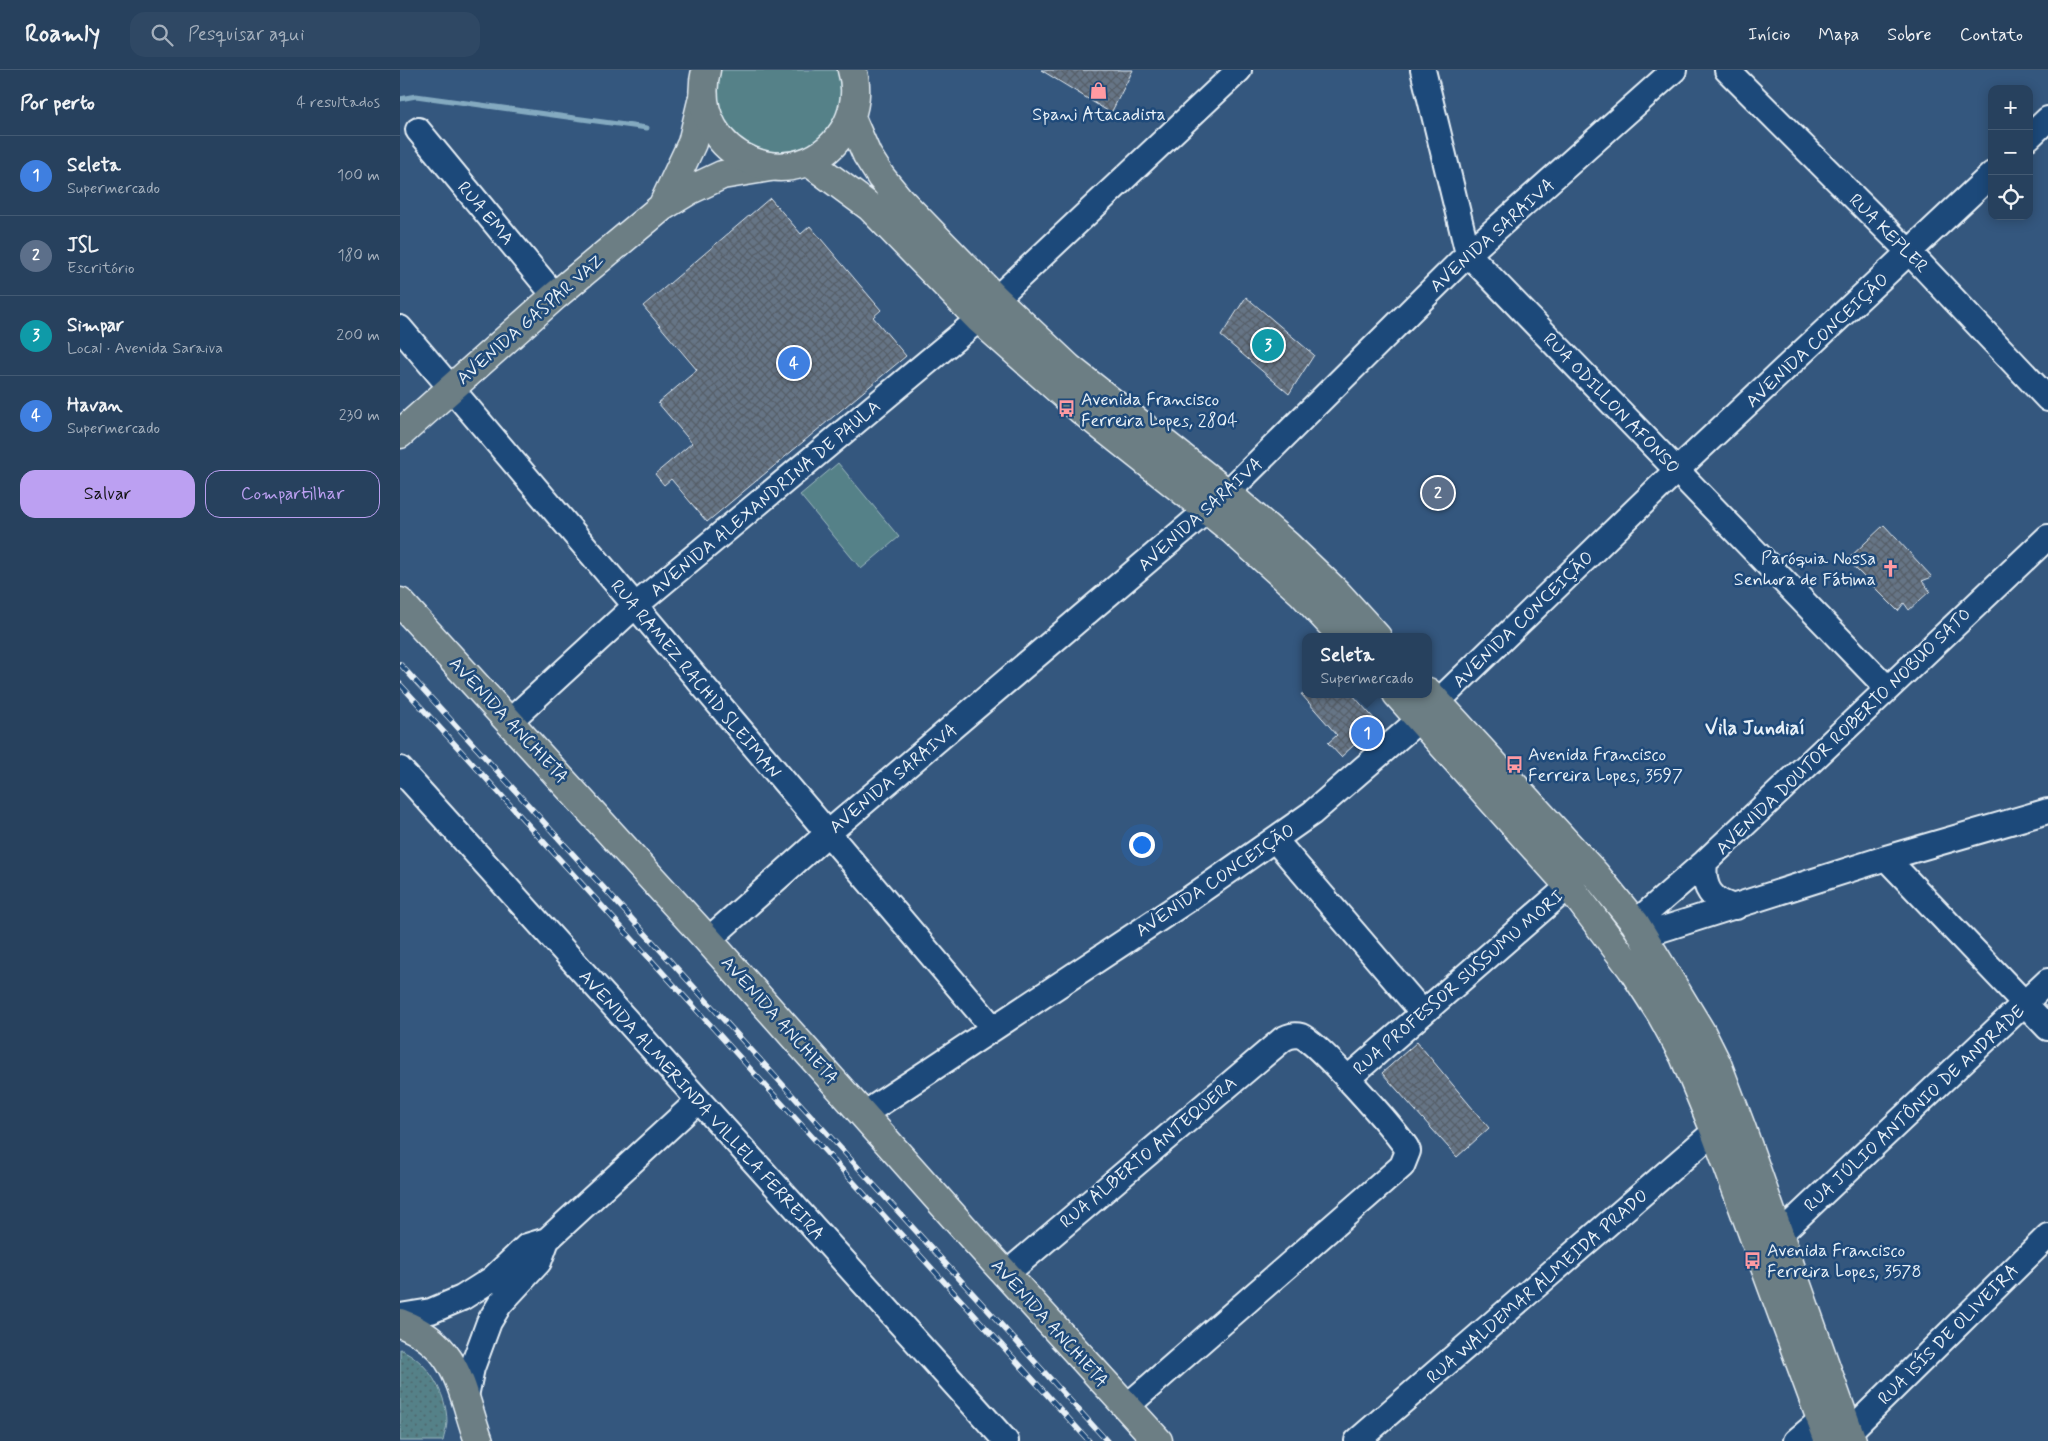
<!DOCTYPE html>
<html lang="pt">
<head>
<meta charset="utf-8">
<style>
  body { margin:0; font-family:Mynerve,sans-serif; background:#2f4864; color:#f1f3f6 }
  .controls { position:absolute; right:15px; top:15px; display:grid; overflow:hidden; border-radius:10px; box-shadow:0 2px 12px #0003 }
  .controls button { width:45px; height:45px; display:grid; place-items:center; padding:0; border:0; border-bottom:1px solid #435a73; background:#27415e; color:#f1f3f6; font:25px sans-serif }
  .you { position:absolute; left:741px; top:774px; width:18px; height:18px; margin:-12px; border:4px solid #fff; border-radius:50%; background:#1a73e8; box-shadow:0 0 0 8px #1a73e833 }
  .badge { display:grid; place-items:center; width:32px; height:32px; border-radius:50%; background:#bca0f2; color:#fff; font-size:16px; font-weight:700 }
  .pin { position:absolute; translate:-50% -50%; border:2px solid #fff; box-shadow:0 1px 5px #0006 }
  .popup { position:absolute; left:902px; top:563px; width:130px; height:65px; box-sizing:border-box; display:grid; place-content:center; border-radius:10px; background:#27415e; filter:drop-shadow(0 1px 4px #0005); font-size:16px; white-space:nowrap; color:#a4afbc }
  .popup b { font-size:19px; color:#f1f3f6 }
  .popup::after { content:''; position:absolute; left:50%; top:100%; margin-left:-10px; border:10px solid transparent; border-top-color:#27415e }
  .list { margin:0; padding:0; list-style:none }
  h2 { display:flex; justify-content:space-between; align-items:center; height:65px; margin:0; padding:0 20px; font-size:21px }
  h2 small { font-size:16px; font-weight:400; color:#a4afbc }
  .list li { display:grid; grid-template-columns:32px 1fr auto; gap:15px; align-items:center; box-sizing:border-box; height:80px; padding:0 20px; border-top:1px solid #435a73 }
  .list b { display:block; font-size:19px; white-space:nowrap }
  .list p { margin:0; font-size:16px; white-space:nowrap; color:#a4afbc }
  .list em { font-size:16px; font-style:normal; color:#a4afbc }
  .actions { display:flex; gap:10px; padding:15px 20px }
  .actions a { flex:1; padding:11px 0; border:1px solid #bca0f2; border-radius:15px; text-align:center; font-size:18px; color:#bca0f2 }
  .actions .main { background:#bca0f2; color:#111 }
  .icon { flex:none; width:28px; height:28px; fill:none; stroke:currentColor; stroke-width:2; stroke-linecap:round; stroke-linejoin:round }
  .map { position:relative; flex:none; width:1648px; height:1371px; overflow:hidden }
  header { display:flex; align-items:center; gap:30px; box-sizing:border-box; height:70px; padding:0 25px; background:#27415e; border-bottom:1px solid #435a73 }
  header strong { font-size:24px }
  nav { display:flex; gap:28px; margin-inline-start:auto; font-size:18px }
  .search { width:350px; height:45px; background:#2f4864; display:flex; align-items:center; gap:12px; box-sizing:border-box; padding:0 18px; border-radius:15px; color:#a4afbc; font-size:19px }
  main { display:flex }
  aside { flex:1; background:#27415e }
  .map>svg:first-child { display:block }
  .grass { fill:url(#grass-dots); stroke:#9eb9c0 }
  .garden { fill:#558188; stroke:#9eb9c0 }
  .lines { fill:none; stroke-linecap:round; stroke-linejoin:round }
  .stream { stroke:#84aac0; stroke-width:5 }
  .building { fill:url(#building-cross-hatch); stroke:#e8f1f8 }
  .minor-casing { stroke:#e8f1f8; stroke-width:28 }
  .major-casing { stroke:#e8f1f8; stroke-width:31 }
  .highway-casing { stroke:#e8f1f8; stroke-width:31 }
  .minor { stroke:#1f4a7a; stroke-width:24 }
  .major { stroke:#6c7e84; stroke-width:28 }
  .highway { stroke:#6c7e84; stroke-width:28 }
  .rail-casing { stroke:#e8f1f8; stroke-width:5.5 }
  .rail { stroke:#1f4a7a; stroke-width:4; stroke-dasharray:11; stroke-linecap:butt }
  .labels { text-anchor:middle; stroke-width:5; stroke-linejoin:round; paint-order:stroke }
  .poi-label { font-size:18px; fill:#e8f1f8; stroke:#1f4a7a; text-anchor:start }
  .street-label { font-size:18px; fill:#e8f1f8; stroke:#1f4a7a }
  .quarter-label { font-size:20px; font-weight:bold; fill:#e8f1f8; stroke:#1f4a7a }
</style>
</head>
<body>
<header>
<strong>Roamly</strong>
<div class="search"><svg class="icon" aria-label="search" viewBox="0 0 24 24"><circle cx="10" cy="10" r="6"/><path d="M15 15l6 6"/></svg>Pesquisar aqui</div>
<nav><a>Início</a><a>Mapa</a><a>Sobre</a><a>Contato</a></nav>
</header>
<main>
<aside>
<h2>Por perto<small>4 resultados</small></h2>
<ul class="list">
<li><span class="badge" style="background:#3f7fe0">1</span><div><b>Seleta</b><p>Supermercado</p></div><em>100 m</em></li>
<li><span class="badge" style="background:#5c6f8a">2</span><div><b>JSL</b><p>Escritório</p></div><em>180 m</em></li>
<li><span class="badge" style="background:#0f9aa8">3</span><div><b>Simpar</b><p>Local · Avenida Saraiva</p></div><em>200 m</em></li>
<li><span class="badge" style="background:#3f7fe0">4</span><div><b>Havan</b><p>Supermercado</p></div><em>230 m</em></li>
</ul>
<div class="actions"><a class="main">Salvar</a><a>Compartilhar</a></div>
</aside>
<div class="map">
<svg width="1648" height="1371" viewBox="0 0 1648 1371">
  <defs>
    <pattern id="grass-dots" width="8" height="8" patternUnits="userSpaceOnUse" patternTransform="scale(1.25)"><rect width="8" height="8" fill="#558188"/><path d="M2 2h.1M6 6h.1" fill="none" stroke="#4e676c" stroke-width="1.8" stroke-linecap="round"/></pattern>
    <pattern id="building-cross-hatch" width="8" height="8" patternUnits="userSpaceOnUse" patternTransform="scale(1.25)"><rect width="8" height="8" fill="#667586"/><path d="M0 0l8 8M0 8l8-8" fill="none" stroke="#565e68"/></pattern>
  </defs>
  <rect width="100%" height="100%" fill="#34577e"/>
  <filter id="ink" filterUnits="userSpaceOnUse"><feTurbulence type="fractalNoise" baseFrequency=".02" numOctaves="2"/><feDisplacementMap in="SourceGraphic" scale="10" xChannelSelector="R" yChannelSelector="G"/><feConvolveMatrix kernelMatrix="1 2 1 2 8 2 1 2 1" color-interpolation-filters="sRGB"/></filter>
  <g filter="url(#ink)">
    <!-- grass -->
    <path class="grass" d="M0,1279C27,1290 47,1323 47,1352C47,1358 44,1365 43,1371H0Z"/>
    <!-- garden -->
    <path class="garden" d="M319,0H441L445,19L433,59L399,83L377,86L356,81L337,70L323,53L316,32Z
      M438,393L499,467L461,499L400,425Z"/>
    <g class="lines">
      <!-- stream -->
      <path class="stream" d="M0,29L16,26L247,58"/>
    </g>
    <!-- building -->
    <path class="building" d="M641,0H733L711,43Z
      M370,128L401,164L410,156L481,240L473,247L506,286L307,452L271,409L264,415L255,404L292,373L258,333L297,300L243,236Z
      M846,227L914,285L889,324L821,266Z
      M1484,455L1532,507L1522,511L1530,521L1509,540L1504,533L1498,541L1447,490Z
      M901,624H952L978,653L941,687L928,673L937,665Z
      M1017,972L1089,1058L1057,1087L982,1003Z"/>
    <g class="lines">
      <defs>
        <path id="minor" d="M1023,0L1068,184L1487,618
          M1327,0L1510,183L1648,329
          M18,60L155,226
          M1629,67L1648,49
          M596,229L839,0
          M0,258L593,958
          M110,651L235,536L579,249
          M0,699L606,1371
          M875,770L1023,943
          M1486,788L1648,958
          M1305,792C1302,817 1311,832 1336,837
          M1235,853L1305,792L1648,467
          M1244,865L1486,788L1648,741
          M308,870L427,764L827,423L1068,184L1274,0
          M947,1009L1169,816
          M464,1044L789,829L912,743L1020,649L1277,400L1592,104
          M1379,1165L1648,911
          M606,1204L883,969C889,966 894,964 901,966C919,973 993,1058 1006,1077L1008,1081L1002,1096L726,1337
          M0,1246L31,1241L62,1228L92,1209L127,1176L147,1170L298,1031
          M66,1326L72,1298L89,1252L100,1234L139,1192L147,1170
          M1449,1362L1648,1166
          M957,1371L1315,1061
          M1396,1371L1421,1350"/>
        <path id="major" d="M262,137L292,73L303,27
          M0,364L155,226L262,137L290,120L322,105L370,97
          M0,532L308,870L571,1166L758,1371
          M0,1253C60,1276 60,1319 79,1371"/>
        <path id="highway" d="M306,0C285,89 402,136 447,55C455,39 458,18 452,0
          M451,48L467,85L481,107L499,129L596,229L669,298L827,423L887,475L937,523L977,567
          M409,92L470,137L579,249L680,339L831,459L901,522L943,567
          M1028,622L1196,805L1235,853L1301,962L1317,994L1341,1057L1452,1371
          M997,624L1169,816L1232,899L1261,944L1284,986L1315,1061L1429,1371"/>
      </defs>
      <!-- minor casing -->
      <use href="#minor" class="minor-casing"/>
      <!-- major casing -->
      <use href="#major" class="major-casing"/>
      <!-- highway casing -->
      <use href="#highway" class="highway-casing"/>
      <!-- minor -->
      <use href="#minor" class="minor"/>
      <!-- major -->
      <use href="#major" class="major"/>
      <!-- highway -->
      <use href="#highway" class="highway"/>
      <defs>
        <path id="rail" d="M0,594L707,1371
          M0,614L689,1371"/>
      </defs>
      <!-- rail casing -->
      <use href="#rail" class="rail-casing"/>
      <!-- rail -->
      <use href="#rail" class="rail"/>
    </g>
  </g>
  <!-- icons -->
  <defs>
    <symbol id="shop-bare" viewBox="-9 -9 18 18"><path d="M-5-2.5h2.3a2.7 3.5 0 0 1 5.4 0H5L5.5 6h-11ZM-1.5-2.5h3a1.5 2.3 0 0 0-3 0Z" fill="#ff9aa2" stroke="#1f4a7a" stroke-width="2.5" paint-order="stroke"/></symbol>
    <symbol id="bus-bare" viewBox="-9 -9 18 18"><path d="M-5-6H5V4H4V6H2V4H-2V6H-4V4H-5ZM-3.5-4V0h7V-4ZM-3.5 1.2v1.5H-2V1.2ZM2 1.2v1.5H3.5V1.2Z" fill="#ff9aa2" stroke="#1f4a7a" stroke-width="2.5" paint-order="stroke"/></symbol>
    <symbol id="church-bare" viewBox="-9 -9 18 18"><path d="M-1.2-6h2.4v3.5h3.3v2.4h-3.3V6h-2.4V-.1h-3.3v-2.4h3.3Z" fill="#ff9aa2" stroke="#1f4a7a" stroke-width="2.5" paint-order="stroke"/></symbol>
  </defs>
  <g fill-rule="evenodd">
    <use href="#shop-bare" x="686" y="8" width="25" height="25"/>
    <use href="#bus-bare" x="654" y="326" width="25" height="25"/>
    <use href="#church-bare" x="1478" y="486" width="25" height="25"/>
    <use href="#bus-bare" x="1102" y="682" width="25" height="25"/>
    <use href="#bus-bare" x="1340" y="1178" width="25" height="25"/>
  </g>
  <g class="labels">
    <!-- poi labels -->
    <g class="poi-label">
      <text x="699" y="50" text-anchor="middle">Spani Atacadista</text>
      <text x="681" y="335">Avenida Francisco<tspan x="681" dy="21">Ferreira Lopes, 2804</tspan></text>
      <text x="1476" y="494" text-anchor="end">Paróquia Nossa<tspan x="1476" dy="21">Senhora de Fátima</tspan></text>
      <text x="1128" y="690">Avenida Francisco<tspan x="1128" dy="21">Ferreira Lopes, 3597</tspan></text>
      <text x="1367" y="1186">Avenida Francisco<tspan x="1367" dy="21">Ferreira Lopes, 3578</tspan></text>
    </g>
    <!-- street labels -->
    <g class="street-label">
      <text transform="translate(86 143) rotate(50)" y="6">RUA EMA</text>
      <text transform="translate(1489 163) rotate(45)" y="6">RUA KEPLER</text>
      <text transform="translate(1092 165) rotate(-42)" y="6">AVENIDA SARAIVA</text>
      <text transform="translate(130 249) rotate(-41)" y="6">AVENIDA GASPAR VAZ</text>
      <text transform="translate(1417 270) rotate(-43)" y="6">AVENIDA CONCEIÇÃO</text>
      <text transform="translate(1212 333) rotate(46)" y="6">RUA ODILLON AFONSO</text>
      <text transform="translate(365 428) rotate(-40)" y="6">AVENIDA ALEXANDRINA DE PAULA</text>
      <text transform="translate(800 444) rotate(-42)" y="6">AVENIDA SARAIVA</text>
      <text transform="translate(1123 549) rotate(-44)" y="6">AVENIDA CONCEIÇÃO</text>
      <text transform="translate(296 609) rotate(50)" y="6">RUA RAMEZ RACHID SLEIMAN</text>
      <text transform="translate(109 650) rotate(47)" y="6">AVENIDA ANCHIETA</text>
      <text transform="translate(1443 661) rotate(-44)" y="6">AVENIDA DOUTOR ROBERTO NOBUO SATO</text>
      <text transform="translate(493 708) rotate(-40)" y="6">AVENIDA SARAIVA</text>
      <text transform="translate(815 810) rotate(-34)" y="6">AVENIDA CONCEIÇÃO</text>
      <text transform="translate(1058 912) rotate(-41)" y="6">RUA PROFESSOR SUSSUMU MORI</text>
      <text transform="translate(380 950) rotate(48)" y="6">AVENIDA ANCHIETA</text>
      <text transform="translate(302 1035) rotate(48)" y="6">AVENIDA ALMERINDA VILLELA FERREIRA</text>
      <text transform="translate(1514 1038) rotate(-43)" y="6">RUA JÚLIO ANTÔNIO DE ANDRADE</text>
      <text transform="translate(748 1082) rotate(-40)" y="6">RUA ALBERTO ANTEQUERA</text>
      <text transform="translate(1137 1216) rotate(-41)" y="6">RUA WALDEMAR ALMEIDA PRADO</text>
      <text transform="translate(650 1253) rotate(48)" y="6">AVENIDA ANCHIETA</text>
      <text transform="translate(1548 1264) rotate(-45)" y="6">RUA ISÍS DE OLIVEIRA</text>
    </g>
    <!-- quarter labels -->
    <g class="quarter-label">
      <text x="1355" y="664">Vila Jundiaí</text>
    </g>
  </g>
</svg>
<div class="controls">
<button>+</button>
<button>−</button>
<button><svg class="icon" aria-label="locate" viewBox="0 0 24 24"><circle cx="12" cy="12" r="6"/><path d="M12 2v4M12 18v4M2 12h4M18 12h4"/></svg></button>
</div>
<div class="you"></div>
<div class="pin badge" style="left:967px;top:663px;background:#3f7fe0">1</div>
<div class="popup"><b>Seleta</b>Supermercado</div>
<div class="pin badge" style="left:1038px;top:423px;background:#5c6f8a">2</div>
<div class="pin badge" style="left:868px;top:275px;background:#0f9aa8">3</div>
<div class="pin badge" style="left:394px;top:293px;background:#3f7fe0">4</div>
</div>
</main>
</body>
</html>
